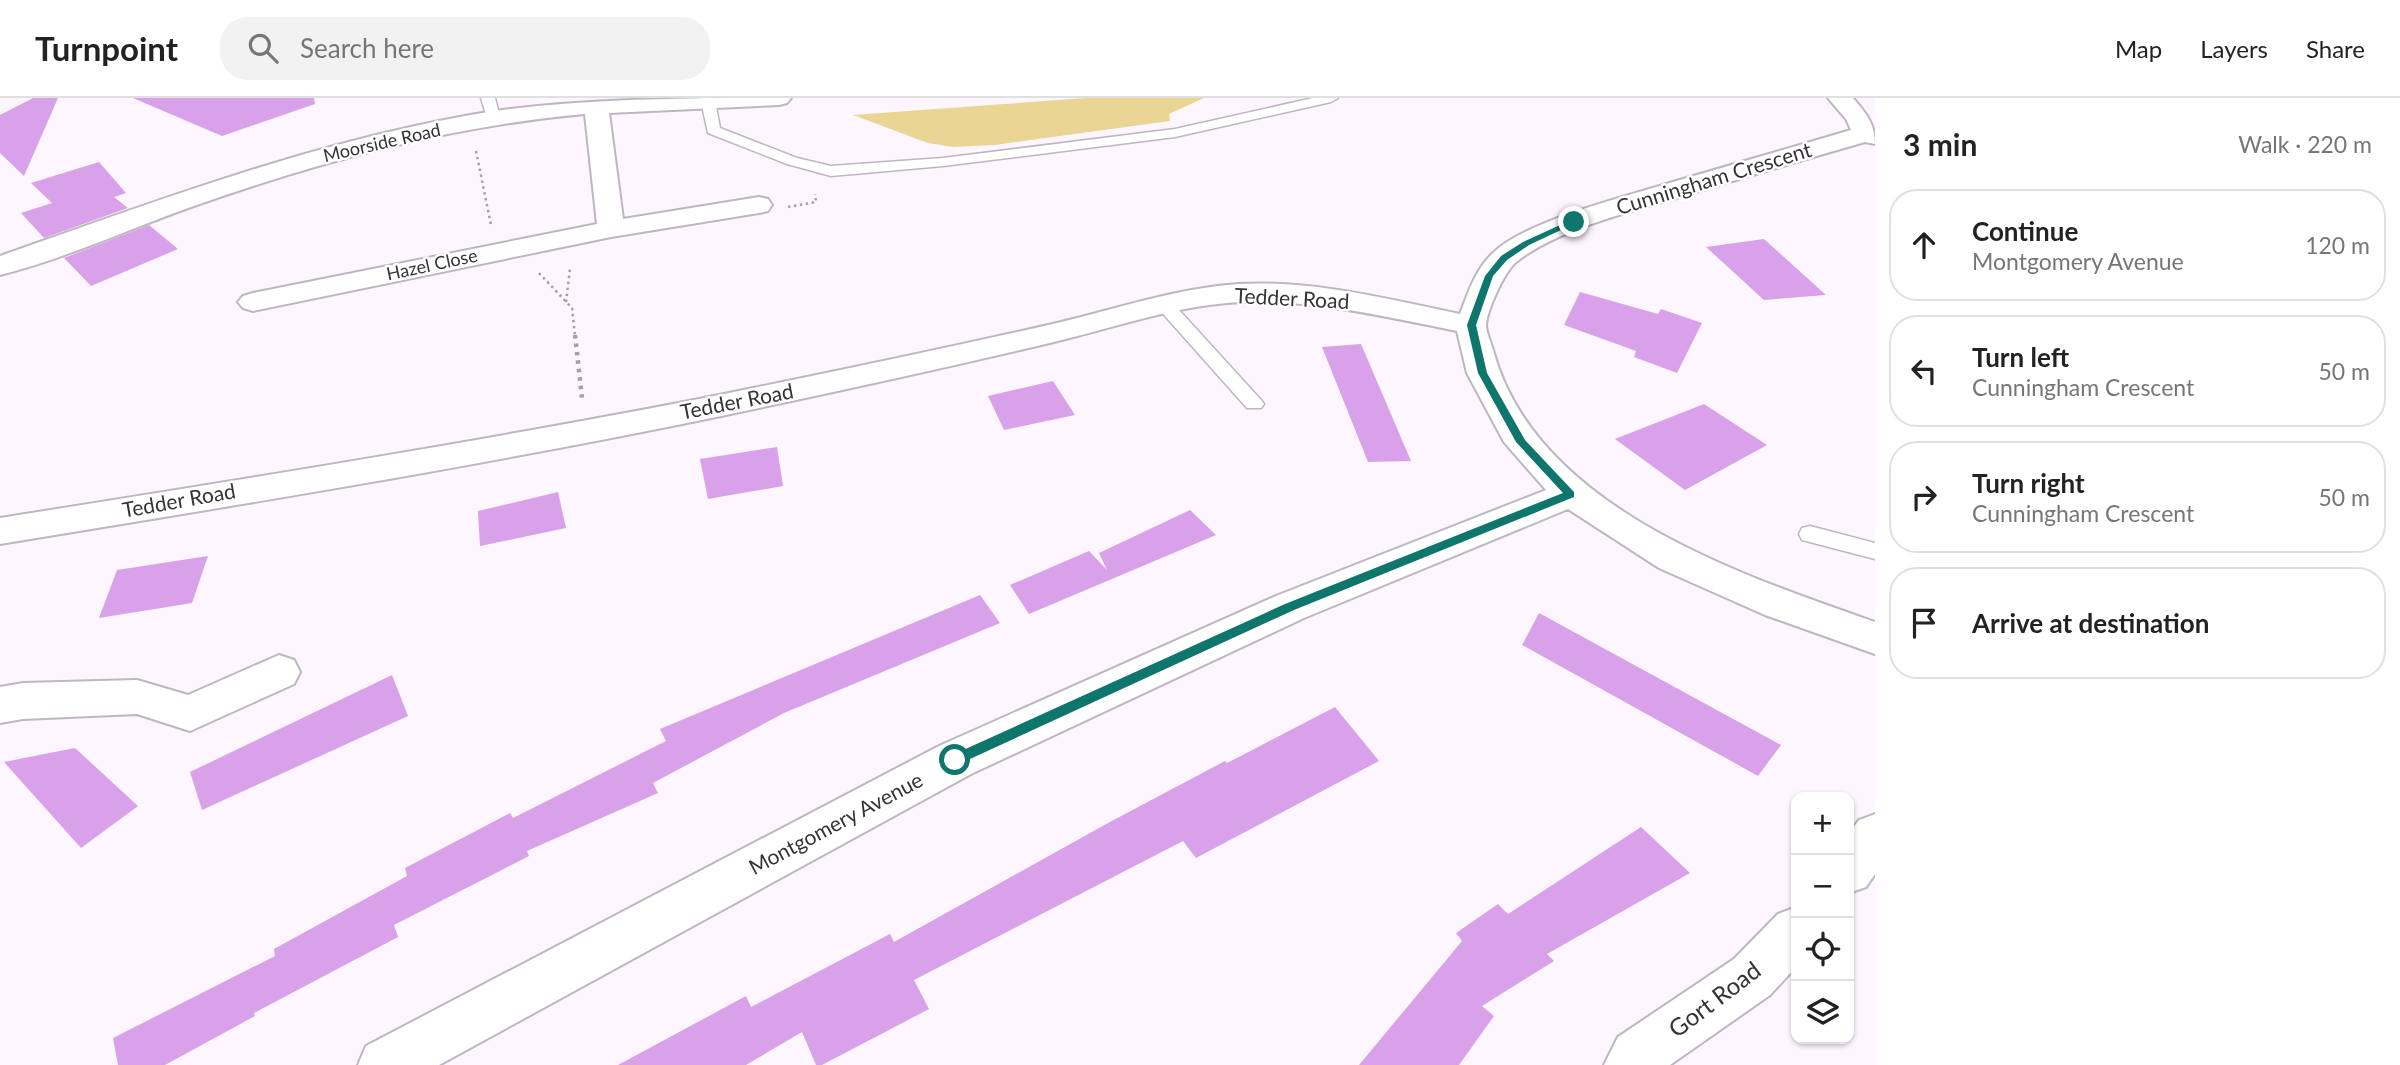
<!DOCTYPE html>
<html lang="en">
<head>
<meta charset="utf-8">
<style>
  body { margin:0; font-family:Lato,sans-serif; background:#f2f2f2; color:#222 }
  .controls { position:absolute; right:21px; bottom:21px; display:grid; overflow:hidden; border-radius:14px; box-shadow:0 2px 5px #0004 }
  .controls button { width:63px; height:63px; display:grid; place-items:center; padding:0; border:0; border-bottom:2px solid #e0e0e0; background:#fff; color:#222; font:35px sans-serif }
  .stop { position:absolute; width:21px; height:21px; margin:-16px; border:5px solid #0f766e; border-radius:50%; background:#fff }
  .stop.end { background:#0f766e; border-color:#fff; box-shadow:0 2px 7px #0008 }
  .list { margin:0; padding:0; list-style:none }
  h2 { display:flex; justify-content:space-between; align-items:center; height:91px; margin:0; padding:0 28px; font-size:30px }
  h2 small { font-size:23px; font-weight:400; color:#767676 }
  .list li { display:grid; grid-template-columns:46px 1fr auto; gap:21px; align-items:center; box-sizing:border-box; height:112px; margin:0 14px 14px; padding:0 14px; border:2px solid #e0e0e0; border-radius:28px }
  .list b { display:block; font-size:26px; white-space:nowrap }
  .list p { margin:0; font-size:23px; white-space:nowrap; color:#767676 }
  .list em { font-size:23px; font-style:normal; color:#767676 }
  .icon { flex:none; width:38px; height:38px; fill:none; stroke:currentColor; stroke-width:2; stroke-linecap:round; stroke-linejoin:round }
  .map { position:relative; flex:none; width:1875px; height:967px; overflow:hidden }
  header { display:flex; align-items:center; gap:42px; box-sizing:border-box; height:98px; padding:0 35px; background:#fff; border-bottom:2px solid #e0e0e0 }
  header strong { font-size:33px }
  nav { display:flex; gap:38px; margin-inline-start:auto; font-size:24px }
  .search { width:490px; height:63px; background:#f2f2f2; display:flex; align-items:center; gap:18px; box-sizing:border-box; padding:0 24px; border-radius:28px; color:#767676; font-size:26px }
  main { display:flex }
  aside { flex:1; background:#fff }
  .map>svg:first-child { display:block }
  .green { fill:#ebd594 }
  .building { fill:#d9a1e9 }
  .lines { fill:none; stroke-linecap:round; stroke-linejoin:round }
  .lane-casing { stroke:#beb6c0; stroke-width:3 }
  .street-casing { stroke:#beb6c0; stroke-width:4 }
  .path-far1 { stroke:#a59fa6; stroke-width:2.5; stroke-dasharray:2.5 3.5; stroke-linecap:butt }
  .path { stroke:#a59fa6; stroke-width:4.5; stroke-dasharray:3.5 5; stroke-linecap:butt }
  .lane { fill:#fff; fill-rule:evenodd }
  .street { fill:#fff; fill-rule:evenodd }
  .route { fill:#0f766e }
  .labels { text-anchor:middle; stroke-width:5; stroke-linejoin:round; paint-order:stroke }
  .far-street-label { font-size:18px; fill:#363237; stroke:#fff }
  .street-label { font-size:21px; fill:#363237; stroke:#fff }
  .near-street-label { font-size:24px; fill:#363237; stroke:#fff }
</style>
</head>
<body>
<header>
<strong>Turnpoint</strong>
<div class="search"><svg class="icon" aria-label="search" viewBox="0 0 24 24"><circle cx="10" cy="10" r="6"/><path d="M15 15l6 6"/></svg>Search here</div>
<nav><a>Map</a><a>Layers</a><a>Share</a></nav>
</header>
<main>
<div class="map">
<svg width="1875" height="967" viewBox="0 0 1875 967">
  <rect width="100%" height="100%" fill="#fdf6fe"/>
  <!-- green -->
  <path class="green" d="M1086,0H1204L1169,16L1170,23L995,47L953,49L928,45L853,17Z"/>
  <!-- building -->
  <path class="building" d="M33,0H58L24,78L0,55V17Z
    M133,0H314L315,6L222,38Z
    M99,64L126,95L114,99L128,110L44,140L21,115L52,105L31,85Z
    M149,127L178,151L91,188L64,160Z
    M1764,141L1826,197L1764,202L1706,149Z
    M1580,194L1658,216L1661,211L1702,225L1677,275L1634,259L1636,253L1564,227Z
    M1361,246L1411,363L1368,364L1322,249Z
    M1053,283L1075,317L1004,332L988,298Z
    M1704,306L1767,347L1685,392L1615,341Z
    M777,349L783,388L708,401L700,361Z
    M558,394L566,430L480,448L478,413Z
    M1190,412L1216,437L1029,516L1010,487L1089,453L1107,472L1099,455Z
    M208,458L192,505L99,520L117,472Z
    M980,497L1000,525L784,615L653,685L658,695L527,753L529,758L394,827L398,839L254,915L255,918L165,967H118L113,940L275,858L274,851L407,778L405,770L510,715L513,720L666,643L660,631Z
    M1539,515L1781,647L1758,678L1522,547Z
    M392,577L408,618L202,712L190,674Z
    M1335,609L1379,663L1196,760L1183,743L914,882L929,911L822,967H816L802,934L746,967H618L746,898L751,909L890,836L894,844L1108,725L1225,663L1227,665Z
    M75,650L138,708L81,750L4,664Z
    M1641,729L1690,775L1547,856L1554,863L1482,908L1494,918L1459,967H1359L1462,843L1456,835L1498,806L1508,816Z"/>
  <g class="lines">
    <defs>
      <path id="lane" d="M481,0H495L500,20L498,23H488Z
        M703,0H713L715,3L720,30L797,60L831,68L943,60L1175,31L1313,0H1338L1331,4L1175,39L943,68L831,78L787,66L708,35L701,3Z
        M1163,200L1169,201L1261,302L1264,306L1261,310H1247L1157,209L1154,205L1157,201Z
        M1810,428L1875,445V461L1802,442L1799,436L1802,430Z"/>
      <path id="street" d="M791,0L787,5L779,7L609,15L623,121L759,99L768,101L772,107L768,113L759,115L611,139L253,213L243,210L238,204L243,198L253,195L597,126L585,16C449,28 319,64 191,109C129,131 64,161 0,177V158C162,101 324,40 494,13C592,0 691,0 791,0Z
        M1828,0H1853C1866,15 1875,26 1875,46L1865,44C1802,62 1739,81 1677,100C1629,114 1553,133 1515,165C1504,175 1487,212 1486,227C1486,234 1491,245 1493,252C1535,409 1738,476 1875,524V556L1765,517L1659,470L1568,411L1304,520L971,676L439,967H358L366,948L939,648L1276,498L1546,392L1504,344L1467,275L1457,233C1387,219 1316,202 1244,204C1179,206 1117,229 1054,244C936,272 817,298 697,323C466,370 233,408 0,446V420C233,383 467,346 699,301C818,277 938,252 1057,225C1117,211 1176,190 1239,186C1313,182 1388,201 1460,216C1469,193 1475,172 1493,155C1526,123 1621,100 1666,86C1728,68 1789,50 1851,32L1846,21Z
        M279,557L294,562L300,574L294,586L190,633L137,616L23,621L0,625V589L23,585L137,582L188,597Z
        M1875,716V776L1866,789L1849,795V735L1859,722Z
        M1796,809V869L1770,897L1670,967H1604L1618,939L1734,861L1778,816Z"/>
    </defs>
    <!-- lane casing -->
    <use href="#lane" class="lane-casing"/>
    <!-- street casing -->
    <use href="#street" class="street-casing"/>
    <!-- path-far1 -->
    <path class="path-far1" d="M476,53L491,127
      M788,109L816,104L815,96
      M539,175L572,210L575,238
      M566,204L570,171"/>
    <!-- path -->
    <path class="path" d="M575,237L582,300"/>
    <!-- lane -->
    <use href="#lane" class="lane"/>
    <!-- street -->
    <use href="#street" class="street"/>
  </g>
  <!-- route -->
  <path class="route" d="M1571,122L1578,124L1529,147L1507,162L1493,178L1476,227L1487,275L1525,342L1574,394V399L1294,512L959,666H950V658L1285,506L1563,395L1516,344L1478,275L1467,227L1485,178L1501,158L1523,144Z"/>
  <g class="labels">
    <!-- far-street labels -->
    <g class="far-street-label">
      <text transform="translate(382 45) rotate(-13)" y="6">Moorside Road</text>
      <text transform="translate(432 167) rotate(-12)" y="6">Hazel Close</text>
    </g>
    <!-- street labels -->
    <g class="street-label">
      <text transform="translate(1714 81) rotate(-17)" y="7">Cunningham Crescent</text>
      <text transform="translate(1292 201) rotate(3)" y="7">Tedder Road</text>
      <text transform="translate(737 304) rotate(-11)" y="7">Tedder Road</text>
      <text transform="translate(179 403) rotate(-10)" y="7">Tedder Road</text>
      <text transform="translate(836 726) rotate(-28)" y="7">Montgomery Avenue</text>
    </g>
    <!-- near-street labels -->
    <g class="near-street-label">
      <text transform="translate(1715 902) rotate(-37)" y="8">Gort Road</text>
    </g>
  </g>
</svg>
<div class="controls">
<button>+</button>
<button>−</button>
<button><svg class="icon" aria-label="locate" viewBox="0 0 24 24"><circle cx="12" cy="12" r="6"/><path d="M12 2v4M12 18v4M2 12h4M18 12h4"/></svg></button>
<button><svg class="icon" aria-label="layers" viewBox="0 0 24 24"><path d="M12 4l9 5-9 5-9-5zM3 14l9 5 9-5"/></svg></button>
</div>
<div class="stop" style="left:955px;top:662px"></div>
<div class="stop end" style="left:1574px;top:124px"></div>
</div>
<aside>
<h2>3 min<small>Walk · 220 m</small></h2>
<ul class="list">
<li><svg class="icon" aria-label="ahead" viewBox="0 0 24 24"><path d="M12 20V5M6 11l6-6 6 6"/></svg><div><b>Continue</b><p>Montgomery Avenue</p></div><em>120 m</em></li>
<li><svg class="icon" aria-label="left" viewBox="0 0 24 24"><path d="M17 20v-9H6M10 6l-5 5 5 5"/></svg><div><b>Turn left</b><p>Cunningham Crescent</p></div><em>50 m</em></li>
<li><svg class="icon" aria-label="right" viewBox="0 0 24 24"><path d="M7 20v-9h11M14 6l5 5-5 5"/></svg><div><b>Turn right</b><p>Cunningham Crescent</p></div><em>50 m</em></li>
<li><svg class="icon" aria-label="arrive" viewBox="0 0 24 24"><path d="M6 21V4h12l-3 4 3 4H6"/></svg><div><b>Arrive at destination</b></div></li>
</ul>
</aside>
</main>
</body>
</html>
